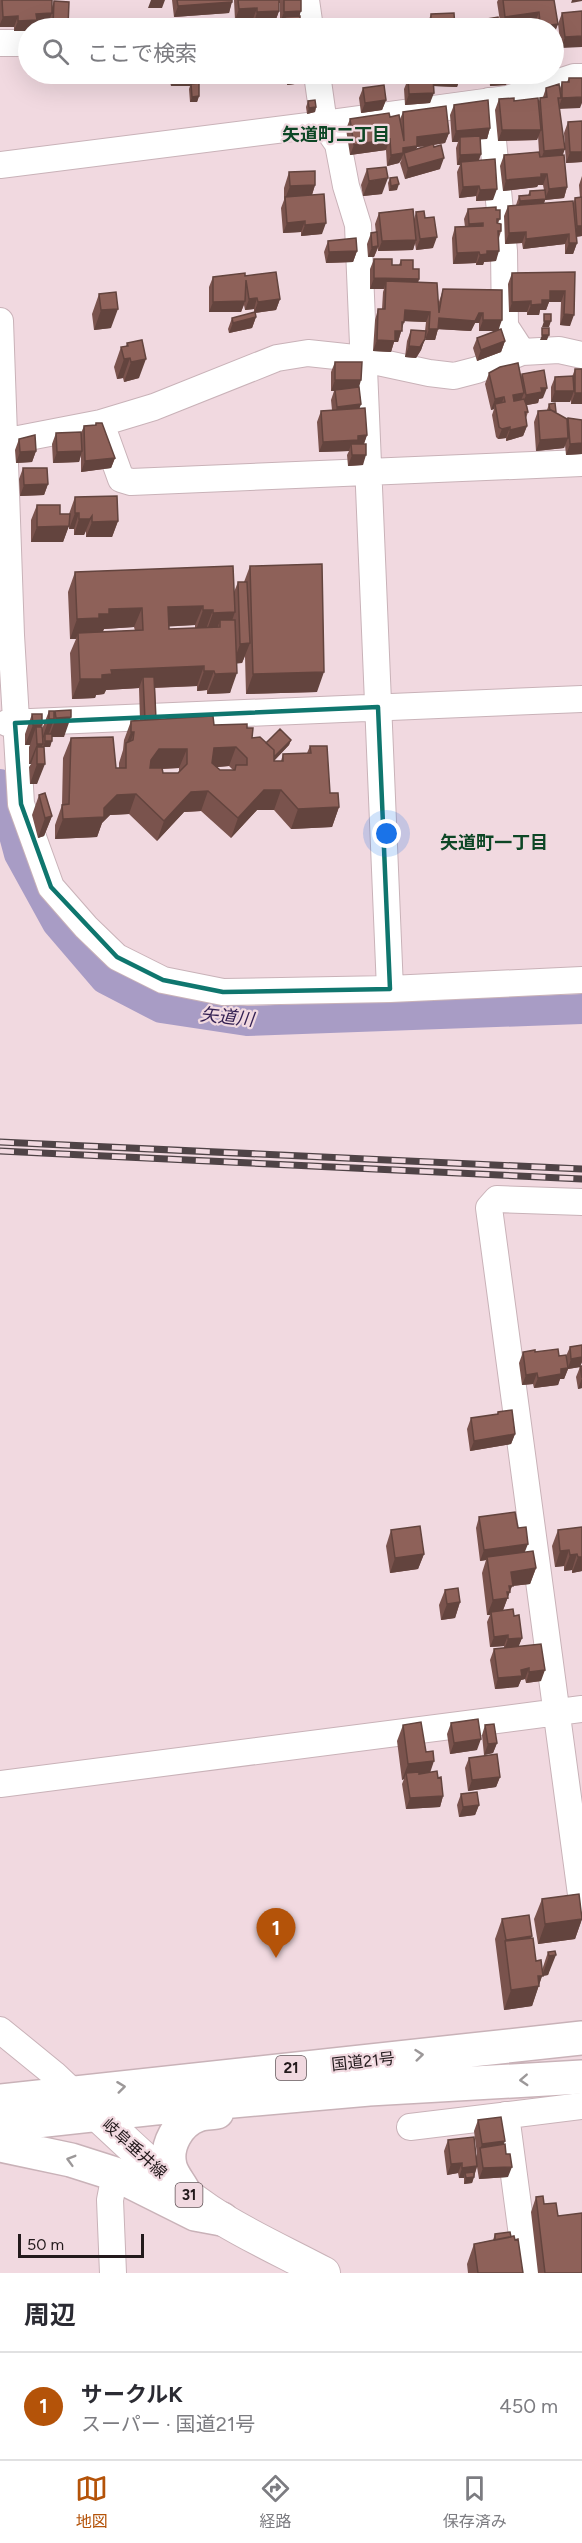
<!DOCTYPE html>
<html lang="ja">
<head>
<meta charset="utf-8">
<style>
  body { margin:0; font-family:Figtree,"Noto Sans JP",sans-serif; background:#f2f2f3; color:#2b2b33 }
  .scale { position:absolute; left:18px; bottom:15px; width:126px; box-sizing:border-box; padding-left:6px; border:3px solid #231a1c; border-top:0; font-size:16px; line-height:21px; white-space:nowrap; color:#231a1c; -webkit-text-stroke:4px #f1d9e0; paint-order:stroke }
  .you { position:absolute; left:387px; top:834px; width:21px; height:21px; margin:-15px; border:4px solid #fff; border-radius:50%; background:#1a73e8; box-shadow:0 0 0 9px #1a73e833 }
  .badge { display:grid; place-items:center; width:39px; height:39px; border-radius:50%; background:#b45309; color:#fff; font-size:20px; font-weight:700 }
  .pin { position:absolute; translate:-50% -50px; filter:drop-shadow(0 2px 3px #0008) }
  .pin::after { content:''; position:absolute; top:32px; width:21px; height:18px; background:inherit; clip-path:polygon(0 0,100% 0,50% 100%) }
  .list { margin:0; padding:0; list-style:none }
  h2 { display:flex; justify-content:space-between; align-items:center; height:78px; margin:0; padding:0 24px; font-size:26px }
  h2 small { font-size:20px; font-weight:400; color:#7c7c81 }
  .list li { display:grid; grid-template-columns:39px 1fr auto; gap:18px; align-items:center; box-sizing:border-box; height:108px; padding:0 24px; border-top:2px solid #e1e1e2 }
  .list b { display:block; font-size:22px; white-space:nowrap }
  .list p { margin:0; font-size:20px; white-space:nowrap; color:#7c7c81 }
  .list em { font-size:20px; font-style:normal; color:#7c7c81 }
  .icon { flex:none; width:33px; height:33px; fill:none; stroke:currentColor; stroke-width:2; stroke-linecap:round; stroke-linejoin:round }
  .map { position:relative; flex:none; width:582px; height:2273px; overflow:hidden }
  .search { position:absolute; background:#fff; box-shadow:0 6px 24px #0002; left:18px; right:18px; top:18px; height:66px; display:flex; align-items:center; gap:15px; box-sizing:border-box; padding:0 21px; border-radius:33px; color:#7c7c81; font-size:22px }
  .sheet { height:186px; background:#fff }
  nav { display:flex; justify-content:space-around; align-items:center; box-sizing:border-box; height:84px; border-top:2px solid #e1e1e2; background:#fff; font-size:16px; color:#7c7c81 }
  nav a { display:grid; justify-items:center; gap:3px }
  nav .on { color:#b45309 }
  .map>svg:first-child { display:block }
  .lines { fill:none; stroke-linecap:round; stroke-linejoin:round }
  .river { stroke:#a89cc5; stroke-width:30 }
  .minor-casing { stroke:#c9b2b8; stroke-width:28 }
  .major-casing { stroke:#c9b2b8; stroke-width:34 }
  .highway-casing { stroke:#c9b2b8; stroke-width:36 }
  .minor { stroke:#fff; stroke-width:26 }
  .major { stroke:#fff; stroke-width:32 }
  .highway { stroke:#fff; stroke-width:33 }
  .rail-casing { stroke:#4f4346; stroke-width:7 }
  .rail { stroke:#f1d9e0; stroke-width:4.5; stroke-dasharray:14; stroke-linecap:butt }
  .wall { fill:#7a534d; fill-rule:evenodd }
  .shaded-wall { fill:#63443e }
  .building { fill:#8e6159; stroke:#63443e; stroke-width:1.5; fill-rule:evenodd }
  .oneway { stroke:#9c9899 }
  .marked { fill:none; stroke:#0f766e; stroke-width:4.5; stroke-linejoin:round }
  .labels { text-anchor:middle; stroke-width:4.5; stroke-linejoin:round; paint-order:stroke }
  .shield { fill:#f1d9e0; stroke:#615357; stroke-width:1.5 }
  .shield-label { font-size:15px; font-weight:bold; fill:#231a1c }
  .street-label { font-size:16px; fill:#231a1c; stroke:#f1d9e0 }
  .neighbourhood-label { font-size:18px; font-weight:bold; fill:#0d4625; stroke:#f1d9e0 }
  .water-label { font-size:18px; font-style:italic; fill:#321f52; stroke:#f1d9e0 }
</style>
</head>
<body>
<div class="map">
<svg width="582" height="2273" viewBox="0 0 582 2273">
  <rect width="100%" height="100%" fill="#f1d9e0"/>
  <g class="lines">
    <!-- river -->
    <path class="river" d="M0,784L19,854L57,923L105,979L161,1008L247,1021L582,1009"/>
    <defs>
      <path id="minor" d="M306,0L310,28
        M0,43H28
        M317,74L324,124L338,144L346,186L358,225L390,989
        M489,101L504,251L505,326L522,352
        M0,165L324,124L507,99L574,77H582
        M0,321L11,635L21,804L51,887L86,927L117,957L163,980L223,992L390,989L582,980
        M103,429L121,479L131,482L582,463
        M3,442L101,423L154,407L277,358L308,353L364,359L429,373L454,376L477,370L522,352L559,350L582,355
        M7,723L582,699
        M582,1202L497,1199L489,1208L582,1902
        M0,1784L582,1709
        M0,2030L54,2074L73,2092
        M506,2115L527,2273
        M410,2127L582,2106
        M113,2273L110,2200L115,2174"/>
      <path id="major" d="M82,2101C127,2141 170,2187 222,2219C255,2239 290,2255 324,2273"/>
      <path id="highway" d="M0,2101L582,2038
        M0,2125L155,2108L369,2089L582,2077
        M0,2145L71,2160L115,2174L195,2214L222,2219
        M184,2192C180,2184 172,2175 170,2166C165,2146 178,2122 198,2115C203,2113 211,2113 217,2112"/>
    </defs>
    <!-- minor casing -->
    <use href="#minor" class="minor-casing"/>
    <!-- major casing -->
    <use href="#major" class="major-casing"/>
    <!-- highway casing -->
    <use href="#highway" class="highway-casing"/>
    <!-- minor -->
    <use href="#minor" class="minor"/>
    <!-- major -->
    <use href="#major" class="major"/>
    <!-- highway -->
    <use href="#highway" class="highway"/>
    <defs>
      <path id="rail" d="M0,1142L582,1169
        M0,1151L582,1179"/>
    </defs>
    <!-- rail casing -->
    <use href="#rail" class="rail-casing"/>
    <!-- rail -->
    <use href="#rail" class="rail"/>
  </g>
  <!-- wall -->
  <path class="wall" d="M0,0H52V7L54,1L68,26L67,28H49L50,19L48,23L35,24L28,28V31H14V27H0Z
    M172,0H232L229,13L174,17Z
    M234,0H301L299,28H281L283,23H280V3H279V11L275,22L254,23L253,19L235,20Z
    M498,0H557H554L558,24L554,34V28H536L535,23L501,28L497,2Z
    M582,11L561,48L558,24L562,13Z
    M431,14L455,28H427V25Z
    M153,74H202L199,84V96L197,102H190L189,89L190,86H171L170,82H153Z
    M208,74H238L237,76H232L230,81L208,82Z
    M274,74H313L310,82L287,85V82L275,84Z
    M406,74H428L427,77L434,82V74H461L457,87L434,86L430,103L405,105L404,89L406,84Z
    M489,74H539L537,81L510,84L509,77L506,85L490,86Z
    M569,78L580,108H559L563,155L567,187L564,198L545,200L544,203L573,204L575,198H580L579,185L582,176V236L576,237L577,243L573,254H565V244L523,249L522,243L505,244L504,216L508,206L516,205L519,196L528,195L530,191L544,190L543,185H538L537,187L503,191L500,166L504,155L539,152L538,136L537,140L498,141L495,110L499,99L538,104L540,98L543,97L546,88H560L562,82H567Z
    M363,88L386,100L382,110L361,113L359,98Z
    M308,101L316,107L315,112L307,114L306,107Z
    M454,105L490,128L487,139H480L481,154L479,160L493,200L476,201V196L459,198L457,172L460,165H457L456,148L458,142H452L450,115Z
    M403,112L449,133L445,143L434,145L440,169L405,179L400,163L402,159L399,163L387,166L386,150L350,155L346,129L350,119L390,117L400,119ZM428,146L416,149L417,147Z
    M582,121V162L566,163L564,133L568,122Z
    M367,169L382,194L363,196L361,185Z
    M289,172L315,185L312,195L322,234L301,236V232L283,233L281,208L284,200V188Z
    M390,178L397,190L389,191L388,183Z
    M468,209L496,210L500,219L498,223L501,231L499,238L496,261L484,262L483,265H476V263L453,264L452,238L455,227H465L464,219Z
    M416,212L425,218L433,248L416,250L415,243L413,250L378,251V248L374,257H368L367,244L371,233H376L375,224L379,213L414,219Z
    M328,241L357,251L353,262L326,263L324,252Z
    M374,259L392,265H399L401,260L413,269L419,279L418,282L438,305L443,289L502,290L499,330L505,341L501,352L477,361L473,348L477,338L496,331H479V323H475L471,331L438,329L435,340L425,338L421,350L416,358L405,357L407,341L411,330L425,331L426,322L404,321L398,342H394L391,352L373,351L375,320L378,309H382L383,292L384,289H370V269Z
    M575,272L570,326L560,325L561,302H549L546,310H540L539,315H527V312H509L508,284L512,273Z
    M245,276L280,299L276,310L255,313L256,317L252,328L229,333L228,329L232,318L254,313V309L245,310L244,305L241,312H209V287L213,277Z
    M99,294L111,328L94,330L92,314Z
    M127,343L139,378L124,382L123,378L117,379L114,367L121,347L126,346Z
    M335,362L359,387L361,404L359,409L367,435L364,444L363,465L348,466L347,455L349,451L319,452L317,422L321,411L332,410L331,400L334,391H331V372Z
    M575,369L582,404H571V399L570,402H551V387L555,377H572Z
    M489,373L521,377L522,374L543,398L539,399L538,403L527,405L528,412L526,418L527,426L523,436L506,441V438L498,439L496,437L492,415L494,409L491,410L485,384Z
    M549,404L556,413L567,422L568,418L582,420V454L566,455L565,445L564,448L536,451L534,422L538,411L547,410Z
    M96,423L115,458L111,468L81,472V455L79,462L53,463L52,444L56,433H81L84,426L95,425Z
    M19,439L36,451L32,462L16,463L15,450Z
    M23,468L48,484L44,495L20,496L19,479Z
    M75,497L118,521L112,537H86V531L84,535H74V529H69V525L63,542H31V520L37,505L60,514H69Z
    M250,566L317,692L246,694L245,656L242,663H237L230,693L207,694V690L197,691V686L155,688L156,719L247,728L252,738L266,743L291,740L289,745L274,761H281L283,754L307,753L310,746L330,793L339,807L332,827L291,829L274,810H257L231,838L201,811L184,812L157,841L129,814L110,815L102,823L97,837L55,839V825L62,805L63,758L71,738L116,768H119V763L123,750L124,740L131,721L140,720L139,688L106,690L104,694L96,695L95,698L72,699L70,653L76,639H70L68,592L75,572L234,592L238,582H244ZM195,625V628L169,629V626ZM134,627L135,631L102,632L104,629ZM229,766L233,770H220L217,767ZM179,768V772L178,773H163V769Z
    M49,711L54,714L55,711L64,737H52L50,747H44L37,784H30L29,767L31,764H29V747L30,745H25V734L32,714L42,725L41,727L42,729Z
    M39,795L52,816L44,836L38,838L32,815Z
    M582,1345V1362L580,1366H582V1388L578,1389L576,1377L580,1367L568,1369L564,1379H560L558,1385L534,1388L533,1384L522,1385L519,1363L523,1352H535L559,1356H566L570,1347Z
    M498,1412L515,1434L511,1444L470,1451L467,1429L471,1418L497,1415Z
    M479,1517L518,1528L525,1552L536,1568L530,1584L512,1586L503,1610L514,1616L522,1638L518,1647L541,1681L526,1683L525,1679L521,1680L518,1687L495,1689L490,1660L494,1649L504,1648V1646L490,1647L487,1622L490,1615H487L482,1573L486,1560L480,1561L476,1528Z
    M582,1527V1571L572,1573V1570L564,1571V1566L555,1567L552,1546L558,1530Z
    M391,1530L424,1554L418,1569L390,1573L386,1546Z
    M445,1590L460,1602L455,1618L441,1620L439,1605Z
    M451,1723L477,1750L450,1754L447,1734Z
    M403,1725L426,1752L430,1772L438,1778L443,1796L440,1807L406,1809L402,1784L404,1779L402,1780L397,1741Z
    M485,1725L497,1743L493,1753L484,1755L482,1735Z
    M469,1758L500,1777L496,1787L468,1791L465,1768Z
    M461,1794L479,1805L475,1815L459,1817L457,1805Z
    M579,1894L582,1919L575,1939L538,1944L534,1919L542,1899Z
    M502,1919L532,1936L531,1938L536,1961L542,1970L548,1952L555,1951L548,1975L542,1976L532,2006L504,2010L495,1939Z
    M478,2120L504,2144L508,2177L479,2179L477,2167L472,2183L464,2184V2178H459L458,2173L447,2175L444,2151L448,2140L476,2157L477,2154L474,2131Z
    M536,2197L558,2216L582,2273H538L531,2212Z
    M495,2234L511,2237L523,2273H468L467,2264L474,2244L493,2240Z"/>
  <!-- shaded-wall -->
  <path class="shaded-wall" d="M151,0H165L162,8H148Z
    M572,0H582V1L571,3Z
    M232,2L229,13L174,17L178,6Z
    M257,8L253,19L235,20L239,9Z
    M279,11L275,22L254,23L257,12Z
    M301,11L297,22L285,17L283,23H280L284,12Z
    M539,12L535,23L501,28L505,17Z
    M52,13L48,23L35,24L33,28H28V31H14L18,21L36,14Z
    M18,16L14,27H0V24L3,17Z
    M543,21L541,28H538L540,22Z
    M558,24L554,34V28H543L544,26Z
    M53,25L68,26L67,28H52Z
    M285,27H300L299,28H284Z
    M582,36V47L561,48L565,37Z
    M157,74H174L170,82H153Z
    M211,74H238L237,76H232L230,81L208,82Z
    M279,74H290L287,82L275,84Z
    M300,74H313L310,82L287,85L291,75Z
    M410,74H428L424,84L408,79Z
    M514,74H539L537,81L510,84Z
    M174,75H202L198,86L191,84L190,86H171Z
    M437,75L461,76L457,87L433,86Z
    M493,75H510L506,85L490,86Z
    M434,93L430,103L405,105L409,94Z
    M199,96L197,102H190L192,97Z
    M582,97V103L580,108L558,109L562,98Z
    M386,100L382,110L361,113L365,103Z
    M316,107L315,112L307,114L309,108Z
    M490,128L487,139L460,141V137L458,142H452L456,131Z
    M502,130H541L537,140L498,141Z
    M449,133L445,143L417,147L413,157L404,153L399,163L387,166L391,155L403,148L417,137Z
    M390,139L386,150L350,155L354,145Z
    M565,149L561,160L540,162L544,151Z
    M570,152H582V162L566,163Z
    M481,154L477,164L461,162L460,165H457L460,155Z
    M444,158L440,169L405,179L408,168Z
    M547,174L543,185H538L537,187L503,191L506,180Z
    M388,178L382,194L363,196L369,181Z
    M399,184L397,190L389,191L391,186Z
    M315,185L310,201L285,199L290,186Z
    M479,186L476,196L459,198L463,187Z
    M567,187L564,198L545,200L542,209L516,211L520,201L545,199L549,189Z
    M497,189L493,200L476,201L480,190Z
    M305,221L301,232L283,233L287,223Z
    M326,223L322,234L301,236L305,225Z
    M483,223L479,234H465L469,224Z
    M577,226H582V236L573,237Z
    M526,232L522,243L505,244L509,233Z
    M569,234L565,244L523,249L526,239Z
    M437,237L433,248L416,250L420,239Z
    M416,240L413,250L378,251L382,241Z
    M569,243H577L573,254H565Z
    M378,246L374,257H368L372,247Z
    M357,251L353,262L326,263L329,252Z
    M487,251H499L496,261L484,262L483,265H476L480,255Z
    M479,252L476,263L453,264L457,253Z
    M374,278L419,279L416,289L386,281L384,289H370Z
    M550,291H565L561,302H549L546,310H540L539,315H527L531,305L542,300Z
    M257,298L254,309L245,310L249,299Z
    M280,299L276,310L254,313L258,302Z
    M245,301L241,312H209L213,302Z
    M531,301L527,312H509L512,302Z
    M118,309L111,328L94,330L101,310Z
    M405,310L430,312L426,322L401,321Z
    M479,313H483L479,323H475L471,331L435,329L439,318Z
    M564,314L574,315L570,326L560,325Z
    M256,317L252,328L229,333L233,323Z
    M483,320H502L498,331H479Z
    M544,321H551L549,327H542Z
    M402,322H404L398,342H394L391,352L373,351L377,340L395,331Z
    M429,329H438L435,340H425Z
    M542,335H549L547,340H540Z
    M425,339L421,350L416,358L405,357L409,346Z
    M505,341L501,352L477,361L481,350Z
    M130,358L123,378L117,379L124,359Z
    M146,359L139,378L124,382L131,362Z
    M335,380H361L358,391H331Z
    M541,388H547L543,398L539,399L538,403L522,406L526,395Z
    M555,391H574L570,402H551Z
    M524,393L520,403L509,406L513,395Z
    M575,393H582V404H571Z
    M504,397L500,408L495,404L494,409L491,410L495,399Z
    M361,404L357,415L333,418L337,407Z
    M527,426L523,436L506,441L510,430Z
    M510,427L506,438L498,439L502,429Z
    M367,435L363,446L351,444L349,451L319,452L323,442Z
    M568,438L564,448L536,451L540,440Z
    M582,443V454L566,455L570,444Z
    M36,451L32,462L16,463L20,452Z
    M82,451L79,462L53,463L57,452Z
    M352,455H366L363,465L348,466Z
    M115,458L111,468L81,472L85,461Z
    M48,484L44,495L20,496L24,485Z
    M75,513H79L74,529H69Z
    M92,516L84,535H74L79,519Z
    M118,521L112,537H86L92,522Z
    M69,526L63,542H31L37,527Z
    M203,606L195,625L161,627L168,607Z
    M142,608L134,627L104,629L102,634L78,633L76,639H70L77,619L99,614L109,609Z
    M203,610H213L206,629L196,630Z
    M235,612L228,632L220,627V620L216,633H206L213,613Z
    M250,643L242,663L233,664L240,644Z
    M204,666L197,686L143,688V677L139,688L106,690L104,694L96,695L95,698L72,699L80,679L102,675L111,670Z
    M204,671H214L207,690L197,691Z
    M324,672L317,692L246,694L253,674Z
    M237,673L230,693L207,694L215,674Z
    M71,717L64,737H49L56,718Z
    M49,719H54L47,739L45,734L43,739H42Z
    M33,725H42L37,740L36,727L30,745H25Z
    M131,732H134L127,752L126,745Z
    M291,740L289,745L266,769L268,764Z
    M45,741H52L50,747H43Z
    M37,744H43L37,759V747L31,764H29Z
    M236,747L229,766L207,768L214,748Z
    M159,749H187L179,768L152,769L143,780L151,760Z
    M37,764H45L37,784H30Z
    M264,790H281L274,810H257L231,838L238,818Z
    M208,791L201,811L184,812L157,841L164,821L191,792Z
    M136,794L129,814L110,815L102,823L97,837L55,839L63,819L104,808L117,795Z
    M339,807L332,827L291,829L298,809Z
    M52,816L44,836L38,838L45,818Z
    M582,1357V1362L580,1367L568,1369L564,1379H560L558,1385L534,1388L538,1378L561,1369L568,1368L571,1359Z
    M537,1373L533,1384L522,1385L526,1375Z
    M582,1378V1388L578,1389Z
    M515,1434L511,1444L470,1451L474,1441Z
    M528,1544L524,1554L487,1557L486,1560L480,1561L484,1550Z
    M569,1550L564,1566L555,1567L560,1551Z
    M424,1554L418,1569L390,1573L395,1558Z
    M577,1554L572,1570L564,1571L570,1555Z
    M578,1557H582V1571L572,1573Z
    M536,1568L530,1584L512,1586L502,1613L491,1612L490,1615H487L493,1600L511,1572Z
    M460,1602L455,1618L441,1620L447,1604Z
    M508,1635L504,1646L490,1647L494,1637Z
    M522,1638L518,1648L504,1650L508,1639Z
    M529,1668L525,1679L521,1680L518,1687L495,1689L498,1678L521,1670Z
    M545,1670L541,1681L526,1683L529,1672Z
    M481,1739L477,1750L450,1754L454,1743Z
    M497,1743L493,1753L484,1755L488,1744Z
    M434,1761L429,1776L406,1773L404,1779L402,1780L408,1764Z
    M500,1777L496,1787L468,1791L472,1780Z
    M443,1796L440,1807L406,1809L410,1798Z
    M479,1805L475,1815L459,1817L463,1807Z
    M582,1919L575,1939L538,1944L545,1924Z
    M532,1936L524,1956L505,1942L506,1940Z
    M556,1955L548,1975L542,1976L532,2006L504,2010L511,1990L538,1976H542L549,1956Z
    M505,2141L501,2152L480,2149L482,2144Z
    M462,2163L458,2173L447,2175L451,2164Z
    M477,2166L474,2176L465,2173L464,2178H459L462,2168Z
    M512,2167L508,2177L479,2179L483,2168Z
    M474,2177L472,2183L464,2184L466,2178Z"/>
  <!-- building -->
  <path class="building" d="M2,0H52V13L36,14L37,20L18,21V16L3,17Z
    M177,0H232V2L178,6Z
    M238,0H279V11L257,12V8L239,9Z
    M284,0H301V11L284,12Z
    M503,0H554L558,24L544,26L543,21L540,22L539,12L505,17Z
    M54,1L69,2L68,26L53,25Z
    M582,11V36L565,37L562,13Z
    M454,13L455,28H431V14Z
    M300,16V27H285V17Z
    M498,17L500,28H458L457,24Z
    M359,25V28H341V26Z
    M174,74H202V75H174Z
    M437,74H461V76L437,75Z
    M493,74H510V75H493Z
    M433,77L434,93L409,94L408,78Z
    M569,78H582V97L562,98V82H569Z
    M199,83V96L192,97L191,84Z
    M559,84L561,98H558L565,149L544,151L540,98L547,97L546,88Z
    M384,85L386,100L365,103L363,88Z
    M514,98V101L538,98L541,130H502L499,99Z
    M315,100L316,107L309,108L308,101Z
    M488,100L490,128L456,131L454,105Z
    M446,106L449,133L417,137V146L403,148V153L391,155L390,139L354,145L350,119L389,113L390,117L399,115L404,141L403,112Z
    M582,121V152H570L568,122Z
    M480,136L481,154L460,155V137Z
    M433,144L434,147L441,145L444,158L408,168L404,153Z
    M539,152L540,157L564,155L567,187L549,189L547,174H541V177L506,180L504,155Z
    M495,159L497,189L480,190L479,186L463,187L461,162Z
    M386,167L388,178L369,181L367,169Z
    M315,171V185L290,186L289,172Z
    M397,177L399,184L391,186L390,178Z
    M545,190L546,199L520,201L519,196L530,195V191Z
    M324,194L326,223L305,225V221L287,223L285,197Z
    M582,197V226H577L575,198Z
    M573,201L577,243H569V234L526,239V232L509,233L508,206Z
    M496,207V210H500V219H497V223L501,224V231H498L499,251H487V254L480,255L479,252L457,253L455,227L483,226V223L469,224L468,209Z
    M413,209L416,240L382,241L379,213Z
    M424,211L425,218L434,217L437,237L420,239L416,212Z
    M377,232L378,246L372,247L371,233Z
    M356,238L357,251L329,252L328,241Z
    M374,259H392V265H401V260H413V269H419V279L374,278Z
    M276,272L280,299L258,302L257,298L249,299L246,280L245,301L213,302V277L245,273V276Z
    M575,272L574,315L564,314L565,291H550V300H542V304L531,305V301L512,302V273Z
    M386,281L437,283L439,313L443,289L502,290V320H483V313H479L475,321L439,318L438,329H429L430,312L405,310L404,322H402V331H395V341L377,340L378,309H385Z
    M116,292L118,309L101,310L99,294Z
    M255,312L256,317L233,323L232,318Z
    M544,314H551V321H544Z
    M542,328H549V335H542Z
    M501,329L505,341L481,350L477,338Z
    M411,330L426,331L425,339L420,347L409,346Z
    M142,340L146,359L131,362L130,358L124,359L121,347L128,346L127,343Z
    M335,362H362L361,380H335Z
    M518,363L524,393L513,395L514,401L524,399L526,404L528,412H525L527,426L510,430V427L502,429L499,427L495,404L505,402L504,397L495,399L489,373L500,367Z
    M575,369H582V393H575Z
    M544,370L547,388H541L542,392L526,395L522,374Z
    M573,376L574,391H555V377Z
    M359,387L361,404L337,407L335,390Z
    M555,403L556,412L550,410L549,404Z
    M365,408L367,435L358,436V440L323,442L321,411Z
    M551,410L567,419L568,438L540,440L538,411Z
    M568,418L582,420V443L570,444Z
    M96,423H102L115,458L85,461L84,426L96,425Z
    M81,432L82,451L57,452L56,433Z
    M35,435L36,451L20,452L19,439Z
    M351,444H366V455H352Z
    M23,468H47L48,484L24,485Z
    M117,496L118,521L92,522V516L90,519H79V513H75V497Z
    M37,505H60V514H70L69,526L37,527Z
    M322,564L324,672L253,674L250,566Z
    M233,566L235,612L213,613V610H203V606L168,607L169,629L220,627V620H235L237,673L215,674L214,671H204V666L111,670L112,674L102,675V679H80L78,633L143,630L142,608L109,609V614H99V618L77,619L75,572Z
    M238,582H247L250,643L240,644Z
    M143,677H154L156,719L145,720Z
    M71,710V717L56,718L55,711Z
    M49,711H54V719H49Z
    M32,714H42V725H33Z
    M213,716L214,725L247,724V728H253L252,738L260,737L274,750V761H283V754L311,753L310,746H327L330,793H338L339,807L298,809L281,790H264L238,818L208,791L191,792L164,821L136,794L117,795L104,808V817L63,819L62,805L69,804L71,738L113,737L116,768H126V743L133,740L134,732H131V721ZM236,747L247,758V765H236L235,770H220L212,763L214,748ZM159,749H187V764L178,773H163L162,768H150L151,760Z
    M36,727H42L43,744H37Z
    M280,729L291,740L274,757V750L266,743Z
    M45,734H52V741H45Z
    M37,747H44L45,764H37Z
    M45,793L52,816L45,818L39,795Z
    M582,1345V1357L571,1359L570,1347Z
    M558,1349L559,1356L566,1355L568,1368L561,1369V1374L538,1378L537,1373L526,1375L523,1352L535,1350V1352Z
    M580,1366H582V1378Z
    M512,1410L515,1434L474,1441L471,1418L498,1414V1412Z
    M515,1512L518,1528L526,1527L528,1544L484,1550L479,1517Z
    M420,1526L424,1554L395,1558L391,1530Z
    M582,1527V1557H578L577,1554L570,1555L569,1550L560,1551L558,1530Z
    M533,1551L536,1568L511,1572L513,1586H509L510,1592H507L508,1598L493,1600L487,1557Z
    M458,1588L460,1602L447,1604L445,1590Z
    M513,1609L514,1616L519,1615L522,1638L508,1639V1635L494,1637L491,1612Z
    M541,1644L545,1670L529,1672V1668L521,1670L522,1676L498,1678L494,1649Z
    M478,1719L481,1739L454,1743L451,1723Z
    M421,1722L426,1752L433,1751L434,1761L408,1764L403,1725Z
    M494,1724L497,1743L488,1744L485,1725Z
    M497,1754L500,1777L472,1780L469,1758Z
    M437,1771L438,1778L441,1777L443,1796L410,1798L406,1773L419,1772V1774Z
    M477,1792L479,1805L463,1807L461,1794Z
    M579,1894L582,1919L545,1924L542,1899Z
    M529,1915L532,1936L506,1940L502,1919Z
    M533,1938L536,1961L541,1960L543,1976H538L539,1986L511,1990L505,1941Z
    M555,1951L556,1955L549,1956L548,1952Z
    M501,2117L505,2141L482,2144L478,2120Z
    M474,2137L477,2166L462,2168V2163L451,2164L448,2140Z
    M505,2144L506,2154H510L512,2167L483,2168L480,2148Z
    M474,2172V2177L466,2178L465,2173Z
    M543,2196L544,2204L556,2203L558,2216L582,2213V2273H545L536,2197Z
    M510,2232L511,2237L495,2240V2234Z
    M514,2236L515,2240L518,2239L523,2273H478L474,2244Z"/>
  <!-- one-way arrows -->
  <defs><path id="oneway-chevron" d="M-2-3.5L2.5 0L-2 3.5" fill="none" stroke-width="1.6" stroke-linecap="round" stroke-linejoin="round" transform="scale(1.5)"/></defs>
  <g class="oneway">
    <use href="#oneway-chevron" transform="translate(419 2055) rotate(-6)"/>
    <use href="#oneway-chevron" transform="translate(524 2080) rotate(177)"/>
    <use href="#oneway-chevron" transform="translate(121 2087) rotate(-7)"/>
    <use href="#oneway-chevron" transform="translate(71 2160) rotate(-164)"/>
  </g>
  <!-- marked area -->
  <path class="marked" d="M378,707L390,989L223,992L163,980L117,957L51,887L21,804L15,723Z"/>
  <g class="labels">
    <!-- shield labels -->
    <g class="shield">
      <rect x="276" y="2056" width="30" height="24" rx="4.5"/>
      <rect x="175.5" y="2183" width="27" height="24" rx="4.5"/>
    </g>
    <g class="shield-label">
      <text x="291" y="2073">21</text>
      <text x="189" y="2200">31</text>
    </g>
    <!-- street labels -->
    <g class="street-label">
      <text transform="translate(363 2061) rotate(-6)" y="6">国道21号</text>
      <text transform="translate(135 2148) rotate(42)" y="6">岐阜垂井線</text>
    </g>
    <!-- neighbourhood labels -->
    <g class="neighbourhood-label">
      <text x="336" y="141">矢道町二丁目</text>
      <text x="494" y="849">矢道町一丁目</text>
    </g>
    <!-- water labels -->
    <g class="water-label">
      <text transform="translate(227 1017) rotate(6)" y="6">矢道川</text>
    </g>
  </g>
</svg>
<div class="scale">50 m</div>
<div class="you"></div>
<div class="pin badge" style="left:276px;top:1958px">1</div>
<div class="search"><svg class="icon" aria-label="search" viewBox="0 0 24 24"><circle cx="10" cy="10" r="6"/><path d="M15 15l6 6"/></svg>ここで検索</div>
</div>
<section class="sheet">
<h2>周辺<small></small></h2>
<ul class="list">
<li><span class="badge">1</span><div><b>サークルK</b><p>スーパー · 国道21号</p></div><em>450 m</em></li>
</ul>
</section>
<nav>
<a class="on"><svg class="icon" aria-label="map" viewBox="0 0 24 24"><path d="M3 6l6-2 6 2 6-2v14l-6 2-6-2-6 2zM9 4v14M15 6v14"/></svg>地図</a>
<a><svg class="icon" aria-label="directions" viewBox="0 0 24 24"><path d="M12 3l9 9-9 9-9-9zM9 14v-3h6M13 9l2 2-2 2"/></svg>経路</a>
<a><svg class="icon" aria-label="saved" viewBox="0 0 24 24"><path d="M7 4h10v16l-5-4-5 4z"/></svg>保存済み</a>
</nav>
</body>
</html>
